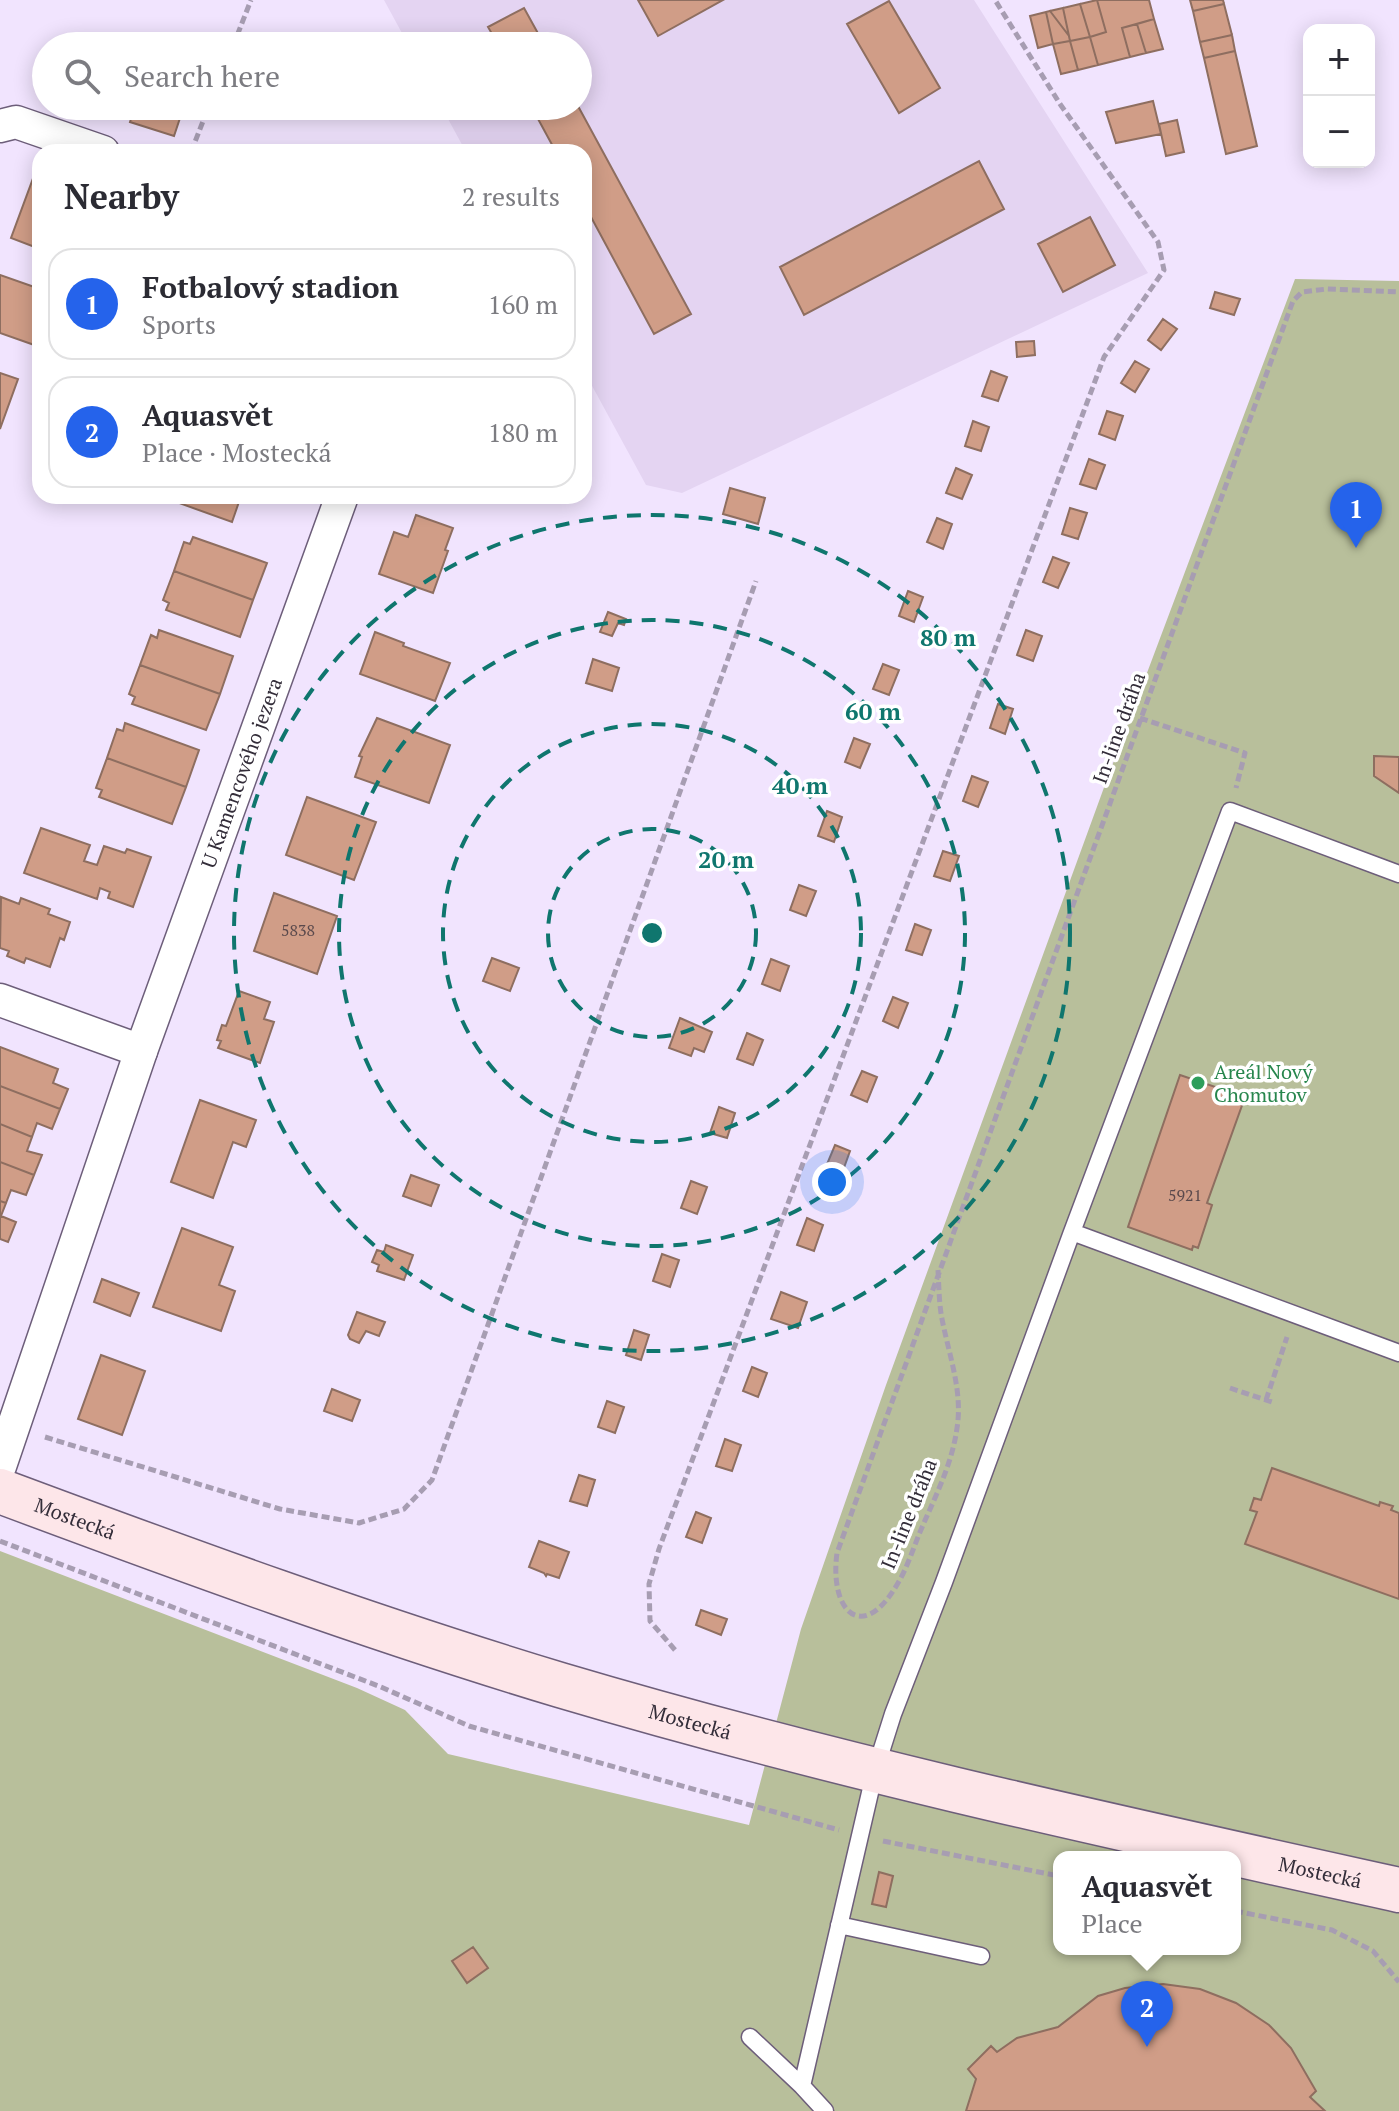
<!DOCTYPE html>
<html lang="en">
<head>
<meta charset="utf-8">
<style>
  body { margin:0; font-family:"PT Serif",serif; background:#f7f7f7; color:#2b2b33 }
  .controls { position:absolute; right:24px; top:24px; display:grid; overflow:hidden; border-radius:16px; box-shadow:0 4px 20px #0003 }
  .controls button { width:72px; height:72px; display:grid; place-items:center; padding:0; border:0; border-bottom:2px solid #e1e1e2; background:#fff; color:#2b2b33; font:40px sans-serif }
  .you { position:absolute; left:832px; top:1182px; width:28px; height:28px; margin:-20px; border:6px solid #fff; border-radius:50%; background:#1a73e8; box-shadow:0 0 0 12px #1a73e833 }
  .badge { display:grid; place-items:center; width:52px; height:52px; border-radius:50%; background:#2563eb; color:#fff; font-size:26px; font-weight:700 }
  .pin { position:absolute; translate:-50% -66px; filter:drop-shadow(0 2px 4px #0008) }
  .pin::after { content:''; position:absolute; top:42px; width:28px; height:24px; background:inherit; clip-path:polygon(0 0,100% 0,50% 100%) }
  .popup { position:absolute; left:1053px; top:1851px; width:188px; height:104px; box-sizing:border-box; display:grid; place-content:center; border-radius:16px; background:#fff; filter:drop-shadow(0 2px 6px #0005); font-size:26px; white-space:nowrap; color:#7c7c81 }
  .popup b { font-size:30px; color:#2b2b33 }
  .popup::after { content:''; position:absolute; left:50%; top:100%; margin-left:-16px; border:16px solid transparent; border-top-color:#fff }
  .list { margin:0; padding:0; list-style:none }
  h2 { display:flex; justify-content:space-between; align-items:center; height:104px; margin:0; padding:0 32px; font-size:34px }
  h2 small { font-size:26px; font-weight:400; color:#7c7c81 }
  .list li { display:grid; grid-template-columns:52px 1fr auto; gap:24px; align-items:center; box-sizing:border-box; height:112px; margin:0 16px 16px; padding:0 16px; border:2px solid #e1e1e2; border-radius:24px }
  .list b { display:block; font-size:30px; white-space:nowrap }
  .list p { margin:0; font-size:26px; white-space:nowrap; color:#7c7c81 }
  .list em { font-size:26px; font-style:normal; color:#7c7c81 }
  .icon { flex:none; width:44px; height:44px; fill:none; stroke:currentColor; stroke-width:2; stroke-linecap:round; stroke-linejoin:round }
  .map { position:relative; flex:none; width:1399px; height:2111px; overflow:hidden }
  .search { position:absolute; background:#fff; box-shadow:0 4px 20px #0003; left:32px; top:32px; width:560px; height:88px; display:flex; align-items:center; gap:20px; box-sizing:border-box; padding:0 28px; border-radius:44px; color:#7c7c81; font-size:30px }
  .panel { position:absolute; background:#fff; box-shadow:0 4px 20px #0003; left:32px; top:144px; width:560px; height:360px; border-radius:24px }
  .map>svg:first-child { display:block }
  .built { fill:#e4d4f2 }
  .green { fill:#b8bf9b; fill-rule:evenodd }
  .building { fill:#d09d87; stroke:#8e6e60; stroke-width:2 }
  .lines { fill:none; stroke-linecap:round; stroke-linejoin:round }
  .lane-casing { stroke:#6d5e7a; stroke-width:19 }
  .street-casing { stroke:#6d5e7a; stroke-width:35 }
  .secondary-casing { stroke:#6d5e7a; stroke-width:47 }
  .path { stroke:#a79db2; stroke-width:5; stroke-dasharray:8 4; stroke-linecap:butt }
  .lane { stroke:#fff; stroke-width:16 }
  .street { stroke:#fff; stroke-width:32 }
  .secondary { stroke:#fde6e9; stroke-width:44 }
  .ring { fill:none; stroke:#0f766e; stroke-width:4; stroke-dasharray:14 10 }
  .leisure-dot { fill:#2e9e5b; stroke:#fff; stroke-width:3 }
  .labels { text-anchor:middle; stroke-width:7; stroke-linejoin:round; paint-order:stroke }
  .number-label { font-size:16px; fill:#5a494c }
  .street-label { font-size:20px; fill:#332d39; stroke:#fff }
  .leisure-label { font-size:20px; fill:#27864d; stroke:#fff; text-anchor:start }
  .centre { fill:#0f766e; stroke:#fff; stroke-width:4 }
  .ring-label { font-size:24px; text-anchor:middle; font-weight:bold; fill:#0f766e; stroke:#fff; stroke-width:7; stroke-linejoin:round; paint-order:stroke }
</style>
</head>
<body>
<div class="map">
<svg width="1399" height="2111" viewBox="0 0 1399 2111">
  <rect width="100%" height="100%" fill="#f1e4fe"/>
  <!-- built -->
  <path class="built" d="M384,0H974L1148,273L682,493L646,485L584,371V152H466L441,106H578V46H409Z"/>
  <!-- green -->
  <path class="green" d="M1295,279L1399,281V2111H0V1551L357,1688L405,1710L448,1754L749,1825L801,1629L886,1385L1106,782ZM1059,1857H1235V1949H1059Z"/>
  <!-- building -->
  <path class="building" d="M638,0H723L658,36Z
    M1097,0L1106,32L1090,37L1080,4Z
    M1097,0H1149L1154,19L1122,28L1130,57L1098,65L1090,37L1106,32Z
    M1190,0H1223L1224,4L1193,11Z
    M889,1L940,88L899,113L847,24Z
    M1080,4L1090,37L1070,41L1063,8Z
    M1224,4L1232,35L1200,42L1193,11Z
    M524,8L545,46H499L488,27Z
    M1063,8L1069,36L1050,11Z
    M1050,11L1069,36L1070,41L1053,44L1046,12Z
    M1046,12L1053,44L1038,48L1030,16Z
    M1154,19L1163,49L1146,53L1137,24Z
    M1137,24L1146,53L1130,57L1122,28Z
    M1232,35L1235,51L1204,58L1200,42Z
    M1090,37L1098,65L1078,70L1070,41Z
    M1070,41L1078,70L1061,74L1053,44Z
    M1235,51L1257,146L1226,154L1204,58Z
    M1153,101L1161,134L1116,143L1106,112Z
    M135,106H184L174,136L130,122Z
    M531,106H578L691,314L654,334L584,204V152H556Z
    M1177,120L1184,152L1166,156L1159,124Z
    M979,161L1004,209L804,315L780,267Z
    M38,165L40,166V249L11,238Z
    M1090,217L1115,265L1063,292L1038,244Z
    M0,275L40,289V347L0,333Z
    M1215,292L1240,299L1234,315L1210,308Z
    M1163,319L1177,329L1161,350L1148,340Z
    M1034,341L1035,355L1017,357L1016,342Z
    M1135,361L1149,369L1135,392L1121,383Z
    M991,371L1007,377L998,401L982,396Z
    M0,373L18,379L0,429Z
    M1107,411L1123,416L1115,440L1099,434Z
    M973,421L989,427L981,451L965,446Z
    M1089,459L1105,465L1096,489L1080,484Z
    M956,468L972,475L962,499L946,493Z
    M730,488L765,498L758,524L723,514Z
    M169,496H241L232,522L168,499Z
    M1070,508L1087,513L1078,539L1062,534Z
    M416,515L453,528L445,550L448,551L433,593L379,574L394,532L408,537Z
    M937,518L952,524L943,549L927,542Z
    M193,537L267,563L253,600L174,571L184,542L190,544Z
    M1053,557L1069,563L1058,588L1043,582Z
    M174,571L253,600L240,637L166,610L169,603L163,600Z
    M908,591L923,597L914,622L899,616Z
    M608,612L626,619L624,625L618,623L612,636L600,632Z
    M159,630L233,656L220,694L140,665L151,635L157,638Z
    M1026,630L1042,636L1033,661L1017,655Z
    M375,632L404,643L403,646L450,663L435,701L360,674Z
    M593,659L619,668L612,691L586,683Z
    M883,664L899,670L889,695L873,689Z
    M140,665L220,694L206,730L132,704L135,697L129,694Z
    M998,704L1013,709L1005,734L990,728Z
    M377,718L450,745L429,803L355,777L362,757L359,756Z
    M125,723L199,750L186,787L107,758L117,729L123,731Z
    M854,738L870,744L860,768L845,762Z
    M1374,756L1399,757V793L1374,776Z
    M107,758L186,787L172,824L99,797L102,790L96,788Z
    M972,776L988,782L978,807L963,801Z
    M307,797L376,822L354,880L286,855Z
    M827,811L842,817L834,842L818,836Z
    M41,828L90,845L84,861L97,865L104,846L125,853L127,849L151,857L133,907L108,898L110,892L100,888L97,899L24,873Z
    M943,851L959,856L950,881L934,876Z
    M799,885L816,891L806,916L790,910Z
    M274,893L337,916L317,974L254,951Z
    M1,897L19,904L21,898L50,909L48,914L70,922L64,940L60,938L50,967L26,958L24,963L7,956L9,951L0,948Z
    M915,924L931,930L922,955L906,950Z
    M492,958L519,968L510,991L483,981Z
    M771,959L789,966L780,991L762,984Z
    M239,991L270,1002L264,1019L274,1022L260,1063L218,1048L221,1041L217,1040L222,1025L226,1026Z
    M893,997L908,1003L898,1028L883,1021Z
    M680,1018L712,1032L704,1052L694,1048L691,1056L669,1048Z
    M747,1033L763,1040L753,1065L737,1059Z
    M0,1047L58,1069L53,1083L68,1089L60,1109L0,1086Z
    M862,1071L877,1077L867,1102L851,1095Z
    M1180,1075L1245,1097L1207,1203L1212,1205L1198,1248L1193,1246L1192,1250L1128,1227Z
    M0,1086L60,1109L52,1129L37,1123L32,1137L0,1124Z
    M200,1100L256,1120L246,1147L233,1142L213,1198L171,1182Z
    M719,1107L735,1113L727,1138L710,1133Z
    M0,1124L32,1137L27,1151L42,1155L34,1175L0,1162Z
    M835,1145L850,1151L841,1176L825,1169Z
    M0,1162L34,1175L26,1195L11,1190L6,1203L0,1201Z
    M411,1175L439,1185L431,1206L403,1196Z
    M691,1181L707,1187L697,1214L681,1208Z
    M0,1201L6,1203L1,1216L16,1222L8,1242L0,1239Z
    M807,1218L823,1225L814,1251L797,1245Z
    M182,1228L233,1247L219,1285L235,1291L221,1331L153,1307Z
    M386,1245L413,1255L404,1280L377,1271L379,1265L372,1262L377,1250L384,1252Z
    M662,1254L679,1260L670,1287L653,1281Z
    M102,1279L139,1293L130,1316L94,1302Z
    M781,1292L807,1302L798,1328L771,1319Z
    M357,1312L385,1322L379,1336L366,1331L359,1343L350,1339L348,1335Z
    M634,1330L649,1335L641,1360L626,1355Z
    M101,1355L145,1371L122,1435L78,1419Z
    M752,1367L767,1373L758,1397L743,1391Z
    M332,1389L360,1400L352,1421L324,1411Z
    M607,1401L624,1407L615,1433L598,1427Z
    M725,1439L741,1445L732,1471L716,1466Z
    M1272,1468L1379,1506L1380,1502L1393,1506L1391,1510L1399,1513V1599L1245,1544L1257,1512L1250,1510L1254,1498L1261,1500Z
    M579,1475L595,1480L587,1506L570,1501Z
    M696,1512L711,1518L702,1543L686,1537Z
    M539,1541L569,1552L559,1578L547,1574L546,1576L544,1573L529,1567Z
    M701,1610L727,1619L721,1635L696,1625Z
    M879,1872L893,1876L886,1907L872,1904Z
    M473,1947L488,1968L467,1983L452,1961Z
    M1163,1984L1200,1989L1236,2003L1269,2025L1291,2048L1316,2091L1310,2097L1325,2111H966L976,2079L968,2069L991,2046L997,2052L1017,2038L1058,2027L1098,1996L1125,1988Z"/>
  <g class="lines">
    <defs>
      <path id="lane" d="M1399,874L1230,811L1072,1232L1399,1353
        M839,1925L981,1956
        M750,2037L802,2086
        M825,2111L802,2086L875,1771L893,1714L944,1582L1072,1232"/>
      <g id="street">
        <path d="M0,126L16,122L103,152"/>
        <path d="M0,1000L141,1051"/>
        <path id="s1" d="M0,1466L141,1051L342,496"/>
      </g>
      <g id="secondary">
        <path id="s2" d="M0,1491C185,1560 371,1628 560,1685C836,1767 1118,1828 1399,1890"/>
      </g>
    </defs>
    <!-- lane casing -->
    <use href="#lane" class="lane-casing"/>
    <!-- street casing -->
    <use href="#street" class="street-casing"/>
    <!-- secondary casing -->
    <use href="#secondary" class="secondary-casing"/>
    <!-- path -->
    <path class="path" d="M233,46L251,0
      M191,152L209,106
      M1140,718L1245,753L1236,788
      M938,1270C939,1287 939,1304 942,1319C949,1355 963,1392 957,1428C952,1465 934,1499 920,1532C913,1549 907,1568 898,1583C862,1646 829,1610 837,1553L1293,301L1302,292L1327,289L1399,292
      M1230,1388L1272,1402
      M1266,1400L1287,1337
      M45,1437L280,1509L359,1523L404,1509L432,1480L756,581
      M0,1541L381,1687L469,1726L839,1830
      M675,1650L650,1621L649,1584L659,1549L1104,357L1164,270L1158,242L1060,104L995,0
      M883,1841L1059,1876
      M1235,1911L1332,1930L1373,1951L1399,1982"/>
    <!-- lane -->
    <use href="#lane" class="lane"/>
    <!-- street -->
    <use href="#street" class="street"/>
    <!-- secondary -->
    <use href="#secondary" class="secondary"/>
  </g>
  <!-- distance rings -->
  <g class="ring">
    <circle cx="652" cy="933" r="104"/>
    <circle cx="652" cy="933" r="209"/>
    <circle cx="652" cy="933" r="313"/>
    <circle cx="652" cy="933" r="418"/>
  </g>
  <!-- markers -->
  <circle class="leisure-dot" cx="1198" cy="1083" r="8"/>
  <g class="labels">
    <!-- number labels -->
    <g class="number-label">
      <text x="298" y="936">5838</text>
      <text x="1185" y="1201">5921</text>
    </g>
    <!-- street labels -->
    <g class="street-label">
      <text transform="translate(1119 728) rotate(-70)" y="7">In-line dráha</text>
      <text dy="7" stroke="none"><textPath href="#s1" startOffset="734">U Kamencového jezera</textPath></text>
      <text transform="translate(909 1514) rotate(-68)" y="7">In-line dráha</text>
      <text dy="7" stroke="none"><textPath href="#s2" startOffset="80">Mostecká</textPath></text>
      <text dy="7" stroke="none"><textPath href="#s2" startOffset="728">Mostecká</textPath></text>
      <text dy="7" stroke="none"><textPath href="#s2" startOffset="1376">Mostecká</textPath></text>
    </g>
    <!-- leisure labels -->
    <g class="leisure-label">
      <text x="1214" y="1079">Areál Nový<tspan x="1214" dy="23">Chomutov</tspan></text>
    </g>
  </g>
  <circle cx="652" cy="933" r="12" class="centre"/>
  <g class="ring-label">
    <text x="948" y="646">80 m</text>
    <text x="873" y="720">60 m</text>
    <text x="800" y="794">40 m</text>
    <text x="726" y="868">20 m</text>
  </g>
</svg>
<div class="controls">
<button>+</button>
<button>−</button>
</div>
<div class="you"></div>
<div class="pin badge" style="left:1356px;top:548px">1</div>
<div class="pin badge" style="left:1147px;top:2047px">2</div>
<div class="popup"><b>Aquasvět</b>Place</div>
<div class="search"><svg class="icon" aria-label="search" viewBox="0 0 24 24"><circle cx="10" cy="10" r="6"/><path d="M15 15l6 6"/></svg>Search here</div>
<section class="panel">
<h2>Nearby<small>2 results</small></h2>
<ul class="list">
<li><span class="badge">1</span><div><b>Fotbalový stadion</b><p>Sports</p></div><em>160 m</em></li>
<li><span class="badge">2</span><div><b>Aquasvět</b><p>Place · Mostecká</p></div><em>180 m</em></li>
</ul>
</section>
</div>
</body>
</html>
